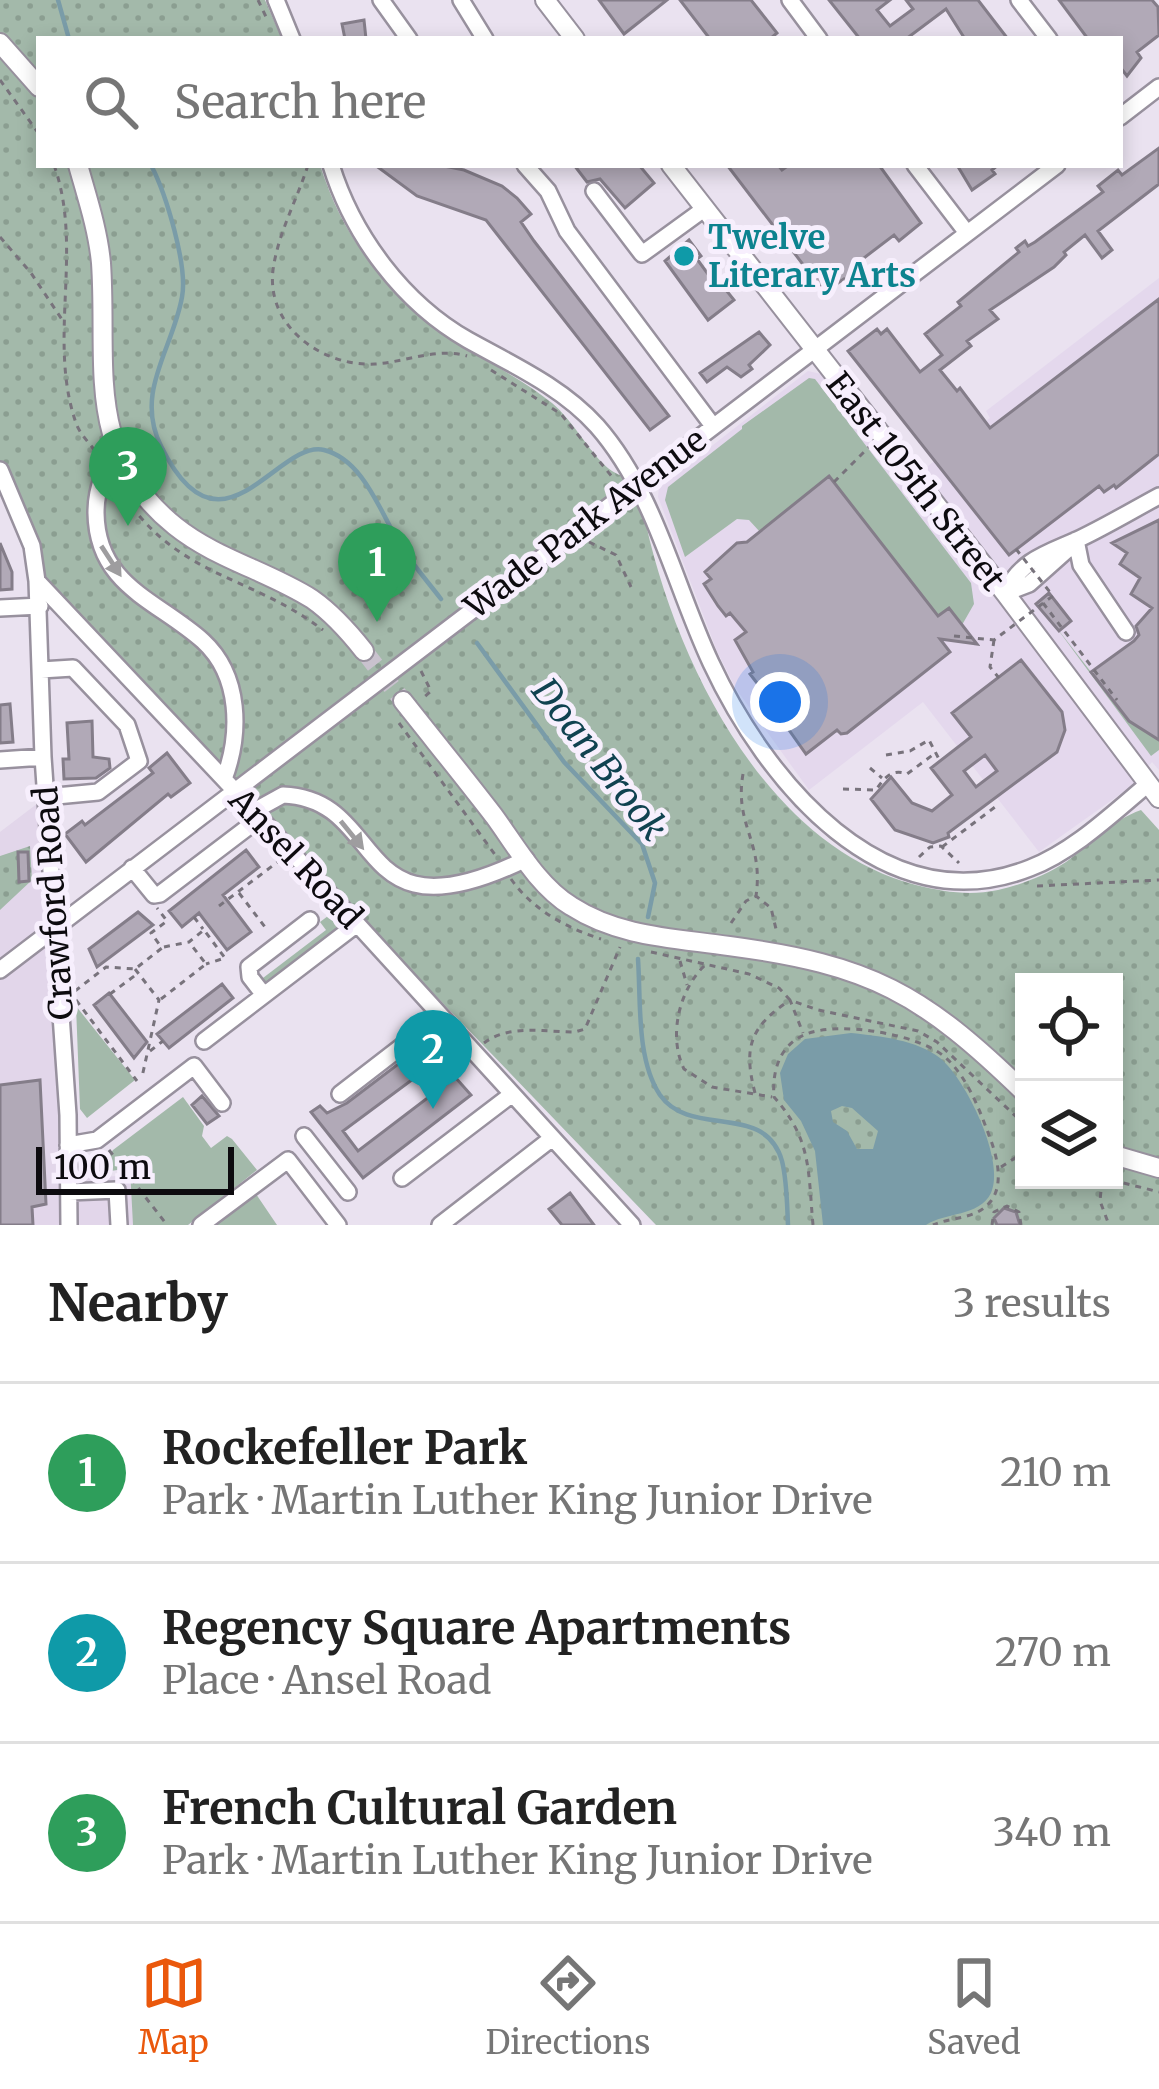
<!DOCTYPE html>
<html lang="en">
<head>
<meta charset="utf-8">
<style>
  body { margin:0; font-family:Merriweather,serif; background:#f2f2f2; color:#222 }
  .controls { position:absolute; right:36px; bottom:36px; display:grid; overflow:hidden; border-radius:0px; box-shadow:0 6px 18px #0003 }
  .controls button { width:108px; height:108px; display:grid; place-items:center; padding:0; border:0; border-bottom:3px solid #e0e0e0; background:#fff; color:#222; font:60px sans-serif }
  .scale { position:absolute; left:36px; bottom:30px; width:198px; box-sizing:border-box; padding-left:12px; border:6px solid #0d0b0f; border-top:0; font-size:33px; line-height:42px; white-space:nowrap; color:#0d0b0f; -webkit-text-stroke:9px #f7effd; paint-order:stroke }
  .you { position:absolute; left:780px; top:702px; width:42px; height:42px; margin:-30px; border:9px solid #fff; border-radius:50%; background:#1a73e8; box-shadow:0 0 0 18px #1a73e833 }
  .badge { display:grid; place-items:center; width:78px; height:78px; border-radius:50%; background:#ea580c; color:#fff; font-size:39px; font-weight:700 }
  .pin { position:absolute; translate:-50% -99px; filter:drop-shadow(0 3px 6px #0008) }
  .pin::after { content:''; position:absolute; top:63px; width:42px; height:36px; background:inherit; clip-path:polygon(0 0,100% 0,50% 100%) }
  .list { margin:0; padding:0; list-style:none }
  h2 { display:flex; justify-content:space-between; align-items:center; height:156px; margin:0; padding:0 48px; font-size:51px }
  h2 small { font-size:39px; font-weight:400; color:#767676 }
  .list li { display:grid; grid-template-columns:78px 1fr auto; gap:36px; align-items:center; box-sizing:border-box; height:180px; padding:0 48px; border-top:3px solid #e0e0e0 }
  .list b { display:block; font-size:45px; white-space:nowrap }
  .list p { margin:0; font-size:39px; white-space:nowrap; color:#767676 }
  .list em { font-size:39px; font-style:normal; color:#767676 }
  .icon { flex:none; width:66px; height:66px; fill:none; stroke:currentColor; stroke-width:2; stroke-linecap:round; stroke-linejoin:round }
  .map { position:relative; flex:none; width:1159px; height:1225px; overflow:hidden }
  .search { position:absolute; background:#fff; box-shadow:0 6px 18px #0003; left:36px; right:36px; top:36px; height:132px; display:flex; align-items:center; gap:30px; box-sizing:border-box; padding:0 42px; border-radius:0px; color:#767676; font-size:45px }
  .sheet { height:696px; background:#fff }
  nav { display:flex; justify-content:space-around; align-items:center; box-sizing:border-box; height:168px; border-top:3px solid #e0e0e0; background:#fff; font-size:33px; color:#767676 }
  nav a { display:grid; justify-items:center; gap:6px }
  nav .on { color:#ea580c }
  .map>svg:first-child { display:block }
  .commercial { fill:#e2d6ea }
  .built { fill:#e4d8ed }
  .grass { fill:#a3b9aa }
  .park { fill:url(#park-dots); fill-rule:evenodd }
  .water { fill:#7a9ca8; fill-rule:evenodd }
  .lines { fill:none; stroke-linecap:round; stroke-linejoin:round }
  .stream { stroke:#7a9ca8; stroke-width:4.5 }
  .building { fill:#b1a9b7; stroke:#847d89; stroke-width:3; fill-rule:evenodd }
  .major-tunnel { stroke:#c9c2ce; stroke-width:18; stroke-dasharray:18 9; stroke-linecap:butt }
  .minor-casing { stroke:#98919e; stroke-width:20 }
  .major-casing { stroke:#98919e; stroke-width:22 }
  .path { stroke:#78737c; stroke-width:3; stroke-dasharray:6 6; stroke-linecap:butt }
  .minor { stroke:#fff; stroke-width:15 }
  .major { stroke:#fff; stroke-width:18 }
  .path-bridge { stroke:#78737c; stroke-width:3; stroke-dasharray:6 6; stroke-linecap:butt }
  .oneway { fill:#9e9d9f }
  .culture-dot { fill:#0f9aa8; stroke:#f7effd; stroke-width:4.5 }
  .labels { text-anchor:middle; stroke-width:10; stroke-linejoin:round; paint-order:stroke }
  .culture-label { font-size:33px; font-weight:bold; fill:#0d838f; stroke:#f7effd; text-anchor:start }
  .street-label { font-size:33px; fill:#0d0b0f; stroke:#f7effd }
  .water-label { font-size:36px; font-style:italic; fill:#104250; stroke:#f7effd }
</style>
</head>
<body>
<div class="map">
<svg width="1159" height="1225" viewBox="0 0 1159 1225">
  <defs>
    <pattern id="park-dots" width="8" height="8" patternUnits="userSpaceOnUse" patternTransform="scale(3)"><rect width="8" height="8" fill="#a3b9aa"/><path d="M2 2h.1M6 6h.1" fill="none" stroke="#8b9e91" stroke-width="1.8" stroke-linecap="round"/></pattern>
  </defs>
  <rect width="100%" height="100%" fill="#eae2f0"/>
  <!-- commercial -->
  <path class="commercial" d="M46,797L70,1179L164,1173L169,1225H0V832Z"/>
  <!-- built -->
  <path class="built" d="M1159,278V770L1152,762L1133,785L1039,852L923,702L809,790L736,689L717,651L658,497L659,487L808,371L821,374L906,483L990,418L986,411Z"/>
  <!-- grass -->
  <path class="grass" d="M809,378L815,379L971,583L974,604L962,625L949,608L938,616L830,476L760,532L749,520L737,519L685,557L665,500L668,487L742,429V426Z
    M1053,623L1129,721L1159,740V750L1151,756Z
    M328,916L340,929L268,984L259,981L326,930L320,922Z
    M76,1006L135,1080L87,1118L80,1109Z
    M183,1097L204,1126L202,1136L211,1148L227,1136L232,1139L257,1170L188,1225H133L130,1168L98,1173L113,1150Z
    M256,1194L277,1225H215Z"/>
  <!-- park -->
  <path class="park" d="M0,0H265L282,39H39V165H320C350,259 402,305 482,357C505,372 531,386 552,403C573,420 594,460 612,471C620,476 630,479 638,482C661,633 755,844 916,885C945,892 969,896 998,890C1021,885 1046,875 1066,862C1090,845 1112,820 1141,810L1159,830V1225H656L37,581L0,470ZM1024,982H1114V1180H1024Z
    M30,846L32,880L0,910V856Z"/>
  <!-- water -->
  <path class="water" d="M851,1033C880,1036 917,1040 940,1058C966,1079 1006,1162 991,1193C979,1217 945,1212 926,1225H823L815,1151L801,1121L784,1100L780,1073L788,1054L805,1039ZM842,1106L852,1108L878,1131L873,1149H857L847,1131L833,1122L831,1111Z"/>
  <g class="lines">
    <!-- stream -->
    <path class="stream" d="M58,0L69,39
      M151,165C166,194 188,266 182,297C173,349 134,392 161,446C221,569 277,439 324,450C365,460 382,517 402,548C414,566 428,582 441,599
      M477,643L564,762L642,844L655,883L648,917
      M638,959C641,1001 636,1059 660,1095C691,1139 765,1101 782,1161C787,1181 787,1204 788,1225"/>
  </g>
  <!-- building -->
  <path class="building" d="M599,0H667L624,34Z
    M680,0H751L777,33L770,39H710Z
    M829,0H890L877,10L890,26L913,9L906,0H978L1008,39H965L946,9L906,39H860Z
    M1059,0H1152L1158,7L1159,35L1137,52L1141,58L1127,76L1120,67V39H1088Z
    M364,20L366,39H345L342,24Z
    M1159,148V184L1098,231L1112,250L1102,258L1085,235L1064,252L1066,255L1054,267L990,310L998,319L967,341L971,346L940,370L957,391L960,388L990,428L1159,299V454L1116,488L1114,485L1104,492L1099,486L1009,555L848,351L877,329L881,334L887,329L920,372L942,355L925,334L961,306L958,302L1019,252L1016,248L1025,241L1028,246L1035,242L1103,192L1098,186L1118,170L1122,175Z
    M375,165H439L464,170L502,186L517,198L531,214L521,222L534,241L669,416L650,430L486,220L417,196Z
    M574,165H639L654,183L625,208L600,179L587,182Z
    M727,165H778L782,170L789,165H879L921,223L899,241L894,235L856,264L863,275L850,285L844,279L824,292Z
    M957,165H998L992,170L995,174L972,190Z
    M689,240L701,256L697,259L718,288L722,285L734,300L708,320L665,261Z
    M759,332L770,345L749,365L752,369L741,377L727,367L707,382L700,373Z
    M829,476L938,616L949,608L977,644L940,639L950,652L847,733L841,734L837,730L806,754L782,720L793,697L780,680L760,687L750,674L753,672L735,640L746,632L730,613L726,616L718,606L704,584L711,579L705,572L737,543L747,542Z
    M1159,520V740L1129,721L1091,672L1134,641L1139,635L1136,626L1152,608L1131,594L1140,578L1120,564L1127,553L1112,543Z
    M0,543L12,572V589L0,590Z
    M1049,593L1071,621L1059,631L1036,604Z
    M1021,660L1062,712L1065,730L1057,752L948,833L949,837L933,843L895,830L871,799L891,777L912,803L932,811L952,795L931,768L971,737L952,713ZM985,755L997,771L976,787L964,771Z
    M10,704L13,742L0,743V705Z
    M92,721L93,757L109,759L110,768L96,778L64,779L63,759H69L67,723Z
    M167,753L190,783L171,797L168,794L86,862L65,834L82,821L85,825L153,773L149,768Z
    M246,850L259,867L223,895L251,932L227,950L199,913L182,927L169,911Z
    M18,852H28L29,881L19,882Z
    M138,912L153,925L97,967L89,949Z
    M222,984L233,998L169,1048L157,1034Z
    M109,993L147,1042L134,1058L94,1005Z
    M426,1043L440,1059L343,1131L358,1151L455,1077L471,1095L363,1178L311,1112L320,1106L327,1113L347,1103Z
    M40,1080L46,1204L32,1207L33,1225H0V1085Z
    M202,1096L219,1116L207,1124L192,1105Z
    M570,1193L594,1225H562L549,1209Z
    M1004,1208L1016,1212L1020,1225H997L994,1218Z"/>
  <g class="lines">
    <!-- major-tunnel -->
    <path class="major-tunnel" d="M364,651L403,701"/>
    <defs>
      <path id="minor" d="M276,0L292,39
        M381,0L409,39
        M461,0L485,39
        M790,0L819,39
        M1019,0L1049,39
        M1120,117L1159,87
        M331,165C353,236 403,303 468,340C513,365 562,387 597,426C655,492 674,584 711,663C765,779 883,926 1030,868C1074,851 1112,814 1148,784
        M525,165L548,191L567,231L713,426
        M915,165L967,233
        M594,191L642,254L704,209
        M118,454C102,471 96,490 96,513C97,586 157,600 203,641C241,676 241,734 224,779
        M0,470L32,546L37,581L254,811L632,1225
        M1076,540L1081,565L1126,632
        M37,581L43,757L68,1115L69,1225
        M1005,593C1022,558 1049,553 1081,538C1108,525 1133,510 1159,496
        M1005,593L1029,584L1075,543
        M0,608L40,606
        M41,670L73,668L127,725L139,761L98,792L46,797
        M0,760L43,757
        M254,811L283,795C390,799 348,946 526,859
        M132,868L154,895L160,894L260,818
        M0,970L1057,165
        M264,995L250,977L249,967L310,920
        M204,1041L357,924
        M340,1094L441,1016
        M304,1136L348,1192
        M68,1145L97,1140L194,1066L222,1103
        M402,1178L511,1095
        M69,1192L117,1190L119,1225
        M201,1225L288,1160L338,1225
        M440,1225L551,1139"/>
      <path id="major" d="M545,0L575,39
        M0,43L39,87
        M78,165C87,197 98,230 101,263C108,365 83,452 175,526C216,559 268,571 312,599C332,613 349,632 364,651
        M671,165L1005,593L1159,798
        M403,701C433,739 464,777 494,816C516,846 538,886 571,906C619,937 674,938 729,946C871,965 922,993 1024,1092
        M1114,1155L1159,1168"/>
    </defs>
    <!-- minor casing -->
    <use href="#minor" class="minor-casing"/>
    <!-- major casing -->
    <use href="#major" class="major-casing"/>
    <!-- path -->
    <path class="path" d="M258,0L268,21
      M0,80L39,134
      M54,165C84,249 47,340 76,423C80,435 91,444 97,454
      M308,165C297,200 278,233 273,270C266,327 323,367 375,364C406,362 438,347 467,356
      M0,237L31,273L63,321
      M491,370L561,414L613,478
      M834,482L869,447
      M118,487C176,579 248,573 323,630
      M589,542L616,555L631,587
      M994,640L990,667L999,678
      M421,671L431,691L423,698
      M399,723L496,856
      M886,755L910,751L929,740L940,761
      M870,768L882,778
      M743,774C734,825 764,842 756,896
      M843,789L876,790C884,778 892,768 907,774L934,754
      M942,847L999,804
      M919,857L930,847L941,846L959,863
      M511,879C532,909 566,928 601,939
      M1037,886L1159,880
      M239,893L265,927
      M219,906L279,861
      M194,917L203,929
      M731,923L746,901L756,896L771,908L776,929
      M164,947L189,942L204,930L225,958L206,964
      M651,952L749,974L779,988L790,1000L818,1010L918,1031L937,1042L1024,1124
      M680,961L687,985
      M704,966C679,991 668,1036 684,1069L712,1087L772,1097
      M135,969L159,1000L142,1077
      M75,991L106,967L135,969L162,948L151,933L167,921L157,908
      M110,994L137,974
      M161,999L206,964L189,942
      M76,1000L137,1081
      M1023,1036L1024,1035
      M484,1043C509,1024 545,1032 575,1032L585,1029L620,947
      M150,1051L163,1041
      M755,1093C743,1047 750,1027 790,1000L803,1033
      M109,1150L167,1225
      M1001,1167L1024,1152
      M1102,1180L1100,1201L1109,1225
      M1112,1180L1159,1192
      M813,1225C808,1171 812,1140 774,1097C772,1072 779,1046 804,1035C837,1020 920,1034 946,1058C968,1078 980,1111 990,1138C997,1156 1004,1184 991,1201C976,1220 954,1216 933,1225
      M992,1225L994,1212L1007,1206L1019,1212L1021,1225"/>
    <!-- minor -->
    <use href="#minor" class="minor"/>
    <!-- major -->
    <use href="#major" class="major"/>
    <!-- path-bridge -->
    <path class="path-bridge" d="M1016,549L1053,596L1043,603L1117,700
      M954,636L994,640L1042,604"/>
  </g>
  <!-- one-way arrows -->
  <defs><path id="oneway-solid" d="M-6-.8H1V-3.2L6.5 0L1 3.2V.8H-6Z" transform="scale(3)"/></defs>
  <g class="oneway">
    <use href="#oneway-solid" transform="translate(111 561) rotate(57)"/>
    <use href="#oneway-solid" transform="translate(352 835) rotate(51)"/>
  </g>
  <!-- markers -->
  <circle class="culture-dot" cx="684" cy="256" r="12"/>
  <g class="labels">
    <!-- culture labels -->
    <g class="culture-label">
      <text x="708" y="249">Twelve<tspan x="708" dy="38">Literary Arts</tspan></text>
    </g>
    <!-- street labels -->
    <g class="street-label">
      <text transform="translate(916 481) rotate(52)" y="12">East 105th Street</text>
      <text transform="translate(585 523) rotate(-37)" y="12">Wade Park Avenue</text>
      <text transform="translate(296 858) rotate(47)" y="12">Ansel Road</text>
      <text transform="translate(53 903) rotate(-94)" y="12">Crawford Road</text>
    </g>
    <!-- water labels -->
    <g class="water-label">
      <text transform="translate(600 759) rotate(52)" y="13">Doan Brook</text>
    </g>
  </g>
</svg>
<div class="controls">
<button><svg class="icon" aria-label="locate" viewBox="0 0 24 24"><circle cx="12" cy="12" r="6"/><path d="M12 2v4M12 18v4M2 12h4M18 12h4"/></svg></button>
<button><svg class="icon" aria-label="layers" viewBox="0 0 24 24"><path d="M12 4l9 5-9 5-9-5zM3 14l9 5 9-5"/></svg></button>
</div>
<div class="scale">100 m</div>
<div class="you"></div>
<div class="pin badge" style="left:377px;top:622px;background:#2e9e5b">1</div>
<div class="pin badge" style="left:433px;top:1109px;background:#0f9aa8">2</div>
<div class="pin badge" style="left:128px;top:526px;background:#2e9e5b">3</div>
<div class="search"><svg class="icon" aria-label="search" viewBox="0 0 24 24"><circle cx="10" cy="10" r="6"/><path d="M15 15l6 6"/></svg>Search here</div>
</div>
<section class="sheet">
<h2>Nearby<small>3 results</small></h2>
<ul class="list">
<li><span class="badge" style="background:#2e9e5b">1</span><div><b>Rockefeller Park</b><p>Park · Martin Luther King Junior Drive</p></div><em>210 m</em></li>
<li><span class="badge" style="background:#0f9aa8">2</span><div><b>Regency Square Apartments</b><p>Place · Ansel Road</p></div><em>270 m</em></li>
<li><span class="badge" style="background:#2e9e5b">3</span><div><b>French Cultural Garden</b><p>Park · Martin Luther King Junior Drive</p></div><em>340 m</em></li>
</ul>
</section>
<nav>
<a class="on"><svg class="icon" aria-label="map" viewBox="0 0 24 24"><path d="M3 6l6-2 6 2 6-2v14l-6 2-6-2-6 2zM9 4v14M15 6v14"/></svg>Map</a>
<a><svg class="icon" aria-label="directions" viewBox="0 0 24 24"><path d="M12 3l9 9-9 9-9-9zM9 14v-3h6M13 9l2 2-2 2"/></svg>Directions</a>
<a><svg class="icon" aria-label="saved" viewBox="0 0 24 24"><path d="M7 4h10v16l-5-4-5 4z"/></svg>Saved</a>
</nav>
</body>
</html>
